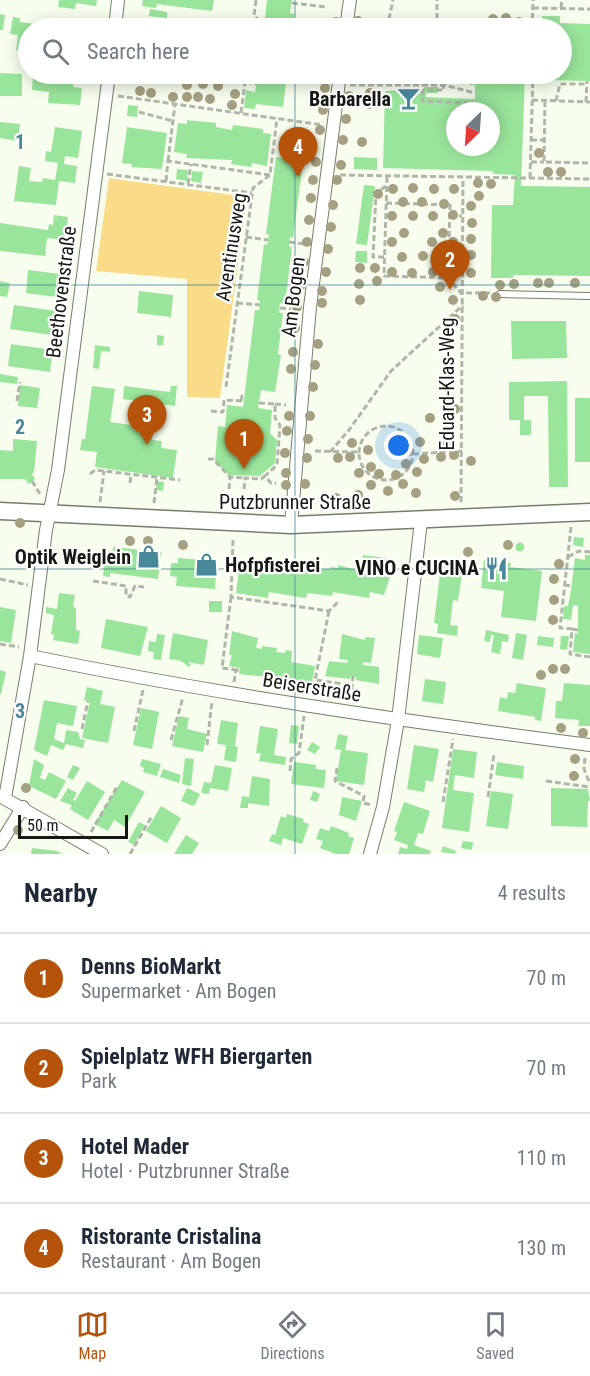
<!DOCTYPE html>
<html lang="en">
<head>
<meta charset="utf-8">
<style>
  body { margin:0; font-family:"Roboto Condensed",sans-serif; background:#f2f2f3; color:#1f2937 }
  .compass { position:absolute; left:446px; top:102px; width:54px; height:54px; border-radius:50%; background:#fff; box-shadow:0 3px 15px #0003; rotate:205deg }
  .scale { position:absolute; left:18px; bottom:15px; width:110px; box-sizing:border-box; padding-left:6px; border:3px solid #161813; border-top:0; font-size:16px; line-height:21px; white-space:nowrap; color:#161813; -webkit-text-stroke:4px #fff; paint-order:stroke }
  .you { position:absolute; left:399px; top:446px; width:21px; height:21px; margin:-15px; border:4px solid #fff; border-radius:50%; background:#1a73e8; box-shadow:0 0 0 9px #1a73e833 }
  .badge { display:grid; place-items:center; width:39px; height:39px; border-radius:50%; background:#b45309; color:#fff; font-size:20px; font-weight:700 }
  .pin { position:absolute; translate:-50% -50px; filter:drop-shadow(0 2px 3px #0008) }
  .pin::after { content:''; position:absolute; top:32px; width:21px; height:18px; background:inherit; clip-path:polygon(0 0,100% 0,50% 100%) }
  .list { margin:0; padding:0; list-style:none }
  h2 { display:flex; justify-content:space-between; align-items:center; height:78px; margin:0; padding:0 24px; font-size:26px }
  h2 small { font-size:20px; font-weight:400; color:#747a83 }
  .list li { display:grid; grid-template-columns:39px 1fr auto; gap:18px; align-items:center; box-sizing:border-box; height:90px; padding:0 24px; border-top:2px solid #e0e1e3 }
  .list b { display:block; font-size:22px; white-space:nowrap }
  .list p { margin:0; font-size:20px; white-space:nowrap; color:#747a83 }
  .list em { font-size:20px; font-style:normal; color:#747a83 }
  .icon { flex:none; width:33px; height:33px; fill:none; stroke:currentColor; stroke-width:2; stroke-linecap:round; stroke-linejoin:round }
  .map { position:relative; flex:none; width:590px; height:854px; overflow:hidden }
  .search { position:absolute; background:#fff; box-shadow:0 3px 15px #0003; left:18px; right:18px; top:18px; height:66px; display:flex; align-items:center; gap:15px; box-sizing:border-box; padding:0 21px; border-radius:33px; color:#747a83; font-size:22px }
  .sheet { height:438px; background:#fff }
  nav { display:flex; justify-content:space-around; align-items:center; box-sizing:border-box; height:84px; border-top:2px solid #e0e1e3; background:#fff; font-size:16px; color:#747a83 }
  nav a { display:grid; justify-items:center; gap:3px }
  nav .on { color:#b45309 }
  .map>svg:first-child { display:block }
  .green { fill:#f9db88 }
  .building { fill:#99e59b; fill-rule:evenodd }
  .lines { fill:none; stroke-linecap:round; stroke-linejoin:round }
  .lane-casing { stroke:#767d6e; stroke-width:8 }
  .street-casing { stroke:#767d6e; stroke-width:14 }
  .secondary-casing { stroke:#767d6e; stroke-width:19 }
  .path { stroke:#b0b6a9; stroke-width:3; stroke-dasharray:6 3; stroke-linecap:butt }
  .lane { stroke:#fff; stroke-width:6 }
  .street { stroke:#fff; stroke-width:12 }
  .secondary { stroke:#fff; stroke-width:16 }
  .tree { fill:#a5a081 }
  .grid { fill:none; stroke:#47889a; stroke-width:1.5; stroke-opacity:0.55 }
  .labels { text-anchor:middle; stroke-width:4.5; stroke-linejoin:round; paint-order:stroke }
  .poi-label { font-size:20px; font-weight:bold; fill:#161813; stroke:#fff; text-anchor:end }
  .street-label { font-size:20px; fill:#161813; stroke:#fff }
  .grid-label { font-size:20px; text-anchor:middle; font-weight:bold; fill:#47889a; stroke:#fff; stroke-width:4.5; stroke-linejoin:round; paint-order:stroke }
</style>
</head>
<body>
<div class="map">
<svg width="590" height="854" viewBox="0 0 590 854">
  <rect width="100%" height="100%" fill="#f7feed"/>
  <!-- green -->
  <path class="green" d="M109,178L247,197L220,398L187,397V279L96,271Z"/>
  <!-- building -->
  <path class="building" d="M59,0H97L96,6L76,3L75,9L58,7Z
    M143,0H214L212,11L157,4L156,8L142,6Z
    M267,0H292L290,13L295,14L293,28H264Z
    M150,9L167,12V18L149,16Z
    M0,14L5,15L3,30H0Z
    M542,16H560V23L590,24V81L541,80V74H562V28H542Z
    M13,17L20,18V22L43,25L42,28H28V51L16,50L18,35L10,34Z
    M135,18L147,20L146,28H134Z
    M0,73L22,74V96H0Z
    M139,74H168L167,80L139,77Z
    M204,74H232L231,80L203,76Z
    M258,74H287L283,107L256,104L255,109L244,108L246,90L255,92Z
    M471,74H525L521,186L590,187V276L513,275V278H491L492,205H513L515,175L494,174L492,171L383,168L385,91L402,90V92L420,93V87H438V93H426V97L475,99V85H470ZM455,111H491V147H455Z
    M33,76L74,80L73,87L82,88L80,105L48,103L49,92L32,90Z
    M128,105L138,106L137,117L127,116Z
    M187,120L216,123V127L232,130L233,125L263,129V133L271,134L267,166L252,163L251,167L231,164L232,160L186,158L187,154L174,152L178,123L187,124Z
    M0,122L20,124L18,141L0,138Z
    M55,127L82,131L78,158L65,156L64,164L77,166L75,183L59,181L56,205L14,201L19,166L31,168L29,181L42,182L43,178L55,180L58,163L45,161L46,151L51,152Z
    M127,127L167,133L162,169L131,167L132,164L122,163Z
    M276,157L303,161L293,238L290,237L289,247H292L285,304L280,303L279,313H283L278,354L281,355L275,392L261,390L258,408L272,410L270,433L277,440L275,463L260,476L229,475L215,461L218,426L225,427L227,405L243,407L255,310H259L260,305V301L257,300L264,244L267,245L269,234H266Z
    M354,157L377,158V170L354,169Z
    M177,169L188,170L187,181L176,179Z
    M192,171L203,172L201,183L191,181Z
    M364,185L375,186L367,245L356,244Z
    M54,215L68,217L65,240L47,238L45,256L0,251V223L48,230L49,224L53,225Z
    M356,251H367V263L355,262Z
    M28,270L60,274L57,297L26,293Z
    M0,281L10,283L7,297L0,296Z
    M139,291L173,295L171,317L137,313Z
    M14,305L56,311L52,335L10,329Z
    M511,321H566L567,358L512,359Z
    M157,335L164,336L163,345H157Z
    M11,344L53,350L50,372L8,366Z
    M95,345L110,347V352L101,351L99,369L93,368Z
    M0,374L18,377L17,384L0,382Z
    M567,381L568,487H549L548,396H524V420H531V435H520V420H509V382Z
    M20,385L40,388L37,408L18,406Z
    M92,386L115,389L110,422L153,428L152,440L162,441L161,448L177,450L173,478L95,467L97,452L80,450L82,439H85Z
    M124,386L170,392L171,386H177L175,406L123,399Z
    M575,398H590V462H575Z
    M13,439L37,441L34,472L32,474L35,479L29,484L25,479H0V450L13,451Z
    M157,481L164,482L163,491L156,490Z
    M574,537L584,538L583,547L573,545Z
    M515.5 547a4.5 4.5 0 1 1 9 0a4.5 4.5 0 1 1-9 0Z
    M113,547L161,552L158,579L110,573V577L103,576L105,559L112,560Z
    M363,555L386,558V577H390L384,595L370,592L369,598L333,592L332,596L307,593L306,598L269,592L268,598L236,593L239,569L259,570L260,565L267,566V563L310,572L311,569H330L331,567L338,568V565L360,571Z
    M585,555H590V654L573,652L575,633L578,634V606L573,605L571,620L563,619L564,606H568L571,590L575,558L585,560Z
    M178,558L217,561L215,589L176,586L177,577L170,576L171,563H178Z
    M484,560L511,563L510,567L542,571L536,621L501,617L504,591L481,588Z
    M441,565L463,568L458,601L453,600L450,625L458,626L457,636L437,633L438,624L434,623Z
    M59,593L75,595L73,607L76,608V630L80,631L78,644L53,640L54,635L51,634L54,615L46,613V607L57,609Z
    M209,601H222V612H209Z
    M0,607L16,610L11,643L0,641Z
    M106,619L148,627L140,656L101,648Z
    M486,630L509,635L508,642L502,641L500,654L491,652L494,635H491L490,642L484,641Z
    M232,631L258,638L256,648L262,649V646L277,648L276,652L285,653L286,650L292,651L291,662L315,666L311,688L286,684V679L239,674L240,668L229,666L232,655H229Z
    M173,633L208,640L204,665L188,662L191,665L189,667L181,661L169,659Z
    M516,633L527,635L523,660L512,658Z
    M157,634L165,635L161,660L153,659L154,652L148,651L149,641L156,642Z
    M342,634L365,640V637L375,638L371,663L363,662V665L379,667V684L356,680V677L351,676L350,679L325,676L329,661L347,663L348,660L339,659Z
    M419,635L443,638L440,658L417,654Z
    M538,636L554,638L553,647L537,645Z
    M561,636H569L567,650L560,649Z
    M0,670L6,672L1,694H0Z
    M425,679L446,682L443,704L422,701Z
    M517,683L546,688L541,721L535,720V717L498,711L500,697L507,699L508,692L515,693Z
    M564,683L590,685V726H578L579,720L555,718L556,701H562Z
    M87,687L103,691L100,704L115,707L108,743L82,738L90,701L84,700Z
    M44,700L77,706L73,726L57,723L54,739L64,743L66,730L78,732L80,739L85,740L83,748L66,744L63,750L51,745L47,756L34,750Z
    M141,708L159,712L152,749L133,745Z
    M179,716L189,718L187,729L207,734L203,752L172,746Z
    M221,720L238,723L235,746L238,747L236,762L224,760L226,745L217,744Z
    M291,725L299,726L297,744L289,743Z
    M260,726L278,729L274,755L286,757L285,765L259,761L261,753H256Z
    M338,734L348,736L345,750L368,753L364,785L336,781L341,750L335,749Z
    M312,742L320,747L315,754L307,750Z
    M414,745L439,749L433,782L426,780L424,792L407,789Z
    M453,749L477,752L474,778L455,775L453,790L474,793L469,832L442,828Z
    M185,758L194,759L191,786L182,784Z
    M34,759L44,765L40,778L45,780L49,772L66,781L56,799L29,786Z
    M142,759L161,764L157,776L143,772L144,768L140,766Z
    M294,762L316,765V769L326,770L324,788L291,784Z
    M497,762L524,766L523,779L495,775Z
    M73,765L80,768L73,780L67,777Z
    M215,765L232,768L228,791L210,788L209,794L201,793L204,782L211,783Z
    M163,769L181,775L179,783L160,777Z
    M252,776L270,779L269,806L248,803V808H240L242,796L249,797Z
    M122,780L145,792L125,827L114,820L108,831L94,824Z
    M87,781L105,792L88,820L70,809L72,805L60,801L68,788L77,793L73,800L75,801Z
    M187,788L200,794L194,806L181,801Z
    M551,788L588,789L590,801H588L587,827L551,826Z
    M313,791L320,794L317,802L310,800Z
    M491,791L513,794L508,829L486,826Z
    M342,797L362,801L356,821L339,815Z
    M404,802L430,811L423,834L418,833L414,845L431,851L430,854H398L400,847L407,849L408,845L394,840L397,832L394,831Z
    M161,806L181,818L167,843L146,831Z
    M287,814L304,819L303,822L309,824L302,844L283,838L281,845L269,841L272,834L275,835L281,816L286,818Z
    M139,822L145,825L134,845L128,842Z
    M331,826L349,833L348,836L354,838L349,854H336L320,848L323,841L316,839L320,828L329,831Z
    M186,835L199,843L192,854H174Z
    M463,841L473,842L472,850L461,848Z
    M443,846L456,851L455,854L441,852Z
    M32,848L57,851L62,854H31Z"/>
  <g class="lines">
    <defs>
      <path id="lane" d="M500,294L590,296"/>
      <path id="street" d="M115,28L118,0
        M346,28L350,0
        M291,525L310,307L340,74
        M30,656C215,694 402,721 590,745
        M0,796L102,854
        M5,798L30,656L46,530L58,470L109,74
        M0,844L23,807
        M370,854L383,807L398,720L421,521"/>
      <path id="secondary" d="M0,511L291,525L590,512"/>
    </defs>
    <!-- lane casing -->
    <use href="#lane" class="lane-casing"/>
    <!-- street casing -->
    <use href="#street" class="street-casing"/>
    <!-- secondary casing -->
    <use href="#secondary" class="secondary-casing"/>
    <!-- path -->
    <path class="path" d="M256,0L254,16L259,20L258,28
      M292,3L328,7
      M533,8L590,9
      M561,8L562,0
      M387,28L393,0
      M437,28V0
      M532,28L533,0
      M441,74L444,90H423L422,101L475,103
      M462,74L471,79
      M442,79L453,74
      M246,82L256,84
      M380,84L381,74
      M350,85H444L475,93
      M422,85L428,74
      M118,96L323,125
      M532,100L590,102
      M545,101L544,162L590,163
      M556,101L560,84H587
      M586,102L587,81
      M139,112L173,121
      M241,113L245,82L252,74
      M531,140H544
      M168,161L175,104
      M531,162H544
      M107,174L252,193
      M340,175L590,179
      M387,177L384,276L448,278
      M530,178L533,74
      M166,181L168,161L270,175
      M188,184L191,164
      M386,203L450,205L448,278L461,293H493
      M450,216H462
      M246,237L268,240
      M289,242L305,244
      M449,244H462
      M384,257H373L376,193L386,186
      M237,303L260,305
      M280,308L291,309
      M226,387L253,188L270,175L277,118
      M17,401L20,382
      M241,401L242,396H244
      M259,403L275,404V418L280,425L277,465L265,476
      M275,404L286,405
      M211,411L223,412L224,400L244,401
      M359 453a27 27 0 1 1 54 0a27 27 0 1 1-54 0Z
      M315,451L358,452
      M330,452L349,430L391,371L463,305
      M413,454L462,451
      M208,459H213L230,477L245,478
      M90,474L95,470L180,480
      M32,481L40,494
      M130,483L131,474
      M229,489L230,477
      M244,489L245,478L261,479L265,476L271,483H276
      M100,502L104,471
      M461,502L463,178
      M154,503L157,477
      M571,527L560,628L572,629L570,654L590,657
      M233,540L231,597L329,611L338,602
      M568,557L579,551L590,552
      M0,579L28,585
      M93,581L126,586V596L130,597L135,586L144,587
      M564,585L572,586
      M231,597L222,668L236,670
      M329,611L315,680L352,685
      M572,629L578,630
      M0,644L19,647
      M234,682L236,670H240
      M351,699L353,676
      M82,729L88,701
      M134,731L143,690
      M171,740L183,697
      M207,745L212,701
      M585,758L584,769L590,784
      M337,768L335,781L364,796L363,803L372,805
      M290,771L291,759L299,753L304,716
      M546,781L590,787
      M488,797L494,754
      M443,802L453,739
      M91,832L117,787
      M130,854L152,816"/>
    <!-- lane -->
    <use href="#lane" class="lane"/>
    <!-- street -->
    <use href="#street" class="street"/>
    <!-- secondary -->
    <use href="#secondary" class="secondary"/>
  </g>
  <!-- trees -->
  <g class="tree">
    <circle cx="506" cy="18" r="5"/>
    <circle cx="493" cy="19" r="5"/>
    <circle cx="358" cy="21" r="5"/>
    <circle cx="336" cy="22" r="5"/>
    <circle cx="519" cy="22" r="5"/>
    <circle cx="203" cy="84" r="5"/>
    <circle cx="187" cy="85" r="5"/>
    <circle cx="218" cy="86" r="5"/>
    <circle cx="325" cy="88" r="5"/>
    <circle cx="140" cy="91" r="5"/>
    <circle cx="151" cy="93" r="5"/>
    <circle cx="370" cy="93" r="5"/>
    <circle cx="235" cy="94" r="5"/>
    <circle cx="349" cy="96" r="5"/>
    <circle cx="173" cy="97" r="5"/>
    <circle cx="187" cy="97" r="5"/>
    <circle cx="198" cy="97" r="5"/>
    <circle cx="210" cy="99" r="5"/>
    <circle cx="369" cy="104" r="5"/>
    <circle cx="232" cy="105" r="5"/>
    <circle cx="323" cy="110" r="5"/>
    <circle cx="346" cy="119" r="5"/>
    <circle cx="320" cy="130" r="5"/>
    <circle cx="343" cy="140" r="5"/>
    <circle cx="362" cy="142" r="5"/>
    <circle cx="539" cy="153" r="5"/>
    <circle cx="316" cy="162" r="5"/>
    <circle cx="341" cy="165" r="5"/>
    <circle cx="548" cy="172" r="5"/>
    <circle cx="561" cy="172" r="5"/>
    <circle cx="313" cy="180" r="5"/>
    <circle cx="337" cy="180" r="5"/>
    <circle cx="478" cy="183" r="5"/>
    <circle cx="491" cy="184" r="5"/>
    <circle cx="413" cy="188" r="5"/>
    <circle cx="393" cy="189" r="5"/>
    <circle cx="434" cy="189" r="5"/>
    <circle cx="454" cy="189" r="5"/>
    <circle cx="378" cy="194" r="5"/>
    <circle cx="479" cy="196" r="5"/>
    <circle cx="311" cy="198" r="5"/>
    <circle cx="403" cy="202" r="5"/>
    <circle cx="422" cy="202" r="5"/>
    <circle cx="444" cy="204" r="5"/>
    <circle cx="333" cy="205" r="5"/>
    <circle cx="471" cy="206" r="5"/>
    <circle cx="453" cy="215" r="5"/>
    <circle cx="392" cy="216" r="5"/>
    <circle cx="413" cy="216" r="5"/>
    <circle cx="433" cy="216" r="5"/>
    <circle cx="309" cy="220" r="5"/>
    <circle cx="472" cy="223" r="5"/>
    <circle cx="331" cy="227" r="5"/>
    <circle cx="404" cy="233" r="5"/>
    <circle cx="443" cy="233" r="5"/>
    <circle cx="471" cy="239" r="5"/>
    <circle cx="307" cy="242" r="5"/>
    <circle cx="392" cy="242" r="5"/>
    <circle cx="432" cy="242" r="5"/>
    <circle cx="453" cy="242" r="5"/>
    <circle cx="328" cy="249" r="5"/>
    <circle cx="471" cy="255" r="5"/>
    <circle cx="423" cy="256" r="5"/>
    <circle cx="402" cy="257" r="5"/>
    <circle cx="443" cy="258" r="5"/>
    <circle cx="304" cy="262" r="5"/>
    <circle cx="360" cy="268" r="5"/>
    <circle cx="375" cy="268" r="5"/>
    <circle cx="452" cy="269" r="5"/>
    <circle cx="326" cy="272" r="5"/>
    <circle cx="392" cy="272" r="5"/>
    <circle cx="433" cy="272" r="5"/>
    <circle cx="412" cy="273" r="5"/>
    <circle cx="471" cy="273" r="5"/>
    <circle cx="377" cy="281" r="5"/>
    <circle cx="538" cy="283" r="5"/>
    <circle cx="549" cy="283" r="5"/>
    <circle cx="575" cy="283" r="5"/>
    <circle cx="359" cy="284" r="5"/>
    <circle cx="514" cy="284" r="5"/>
    <circle cx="301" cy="285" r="5"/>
    <circle cx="500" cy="285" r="5"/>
    <circle cx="440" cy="287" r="5"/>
    <circle cx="322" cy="291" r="5"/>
    <circle cx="483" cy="296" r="5"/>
    <circle cx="496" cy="297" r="5"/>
    <circle cx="360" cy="300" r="5"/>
    <circle cx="453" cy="300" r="5"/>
    <circle cx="322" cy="303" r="5"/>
    <circle cx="297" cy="307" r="5"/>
    <circle cx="455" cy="319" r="5"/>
    <circle cx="295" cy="328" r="5"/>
    <circle cx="318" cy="344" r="5"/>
    <circle cx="293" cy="352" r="5"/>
    <circle cx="315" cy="365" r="5"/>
    <circle cx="291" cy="369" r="5"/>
    <circle cx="313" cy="387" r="5"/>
    <circle cx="455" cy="409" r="5"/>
    <circle cx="289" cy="416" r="5"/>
    <circle cx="310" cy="416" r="5"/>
    <circle cx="430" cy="418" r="5"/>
    <circle cx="448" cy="425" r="5"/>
    <circle cx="287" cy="431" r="5"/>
    <circle cx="308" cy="439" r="5"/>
    <circle cx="420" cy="442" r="5"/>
    <circle cx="352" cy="443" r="5"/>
    <circle cx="447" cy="445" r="5"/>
    <circle cx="368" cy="450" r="5"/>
    <circle cx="409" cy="451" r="5"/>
    <circle cx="285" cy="453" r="5"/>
    <circle cx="454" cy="455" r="5"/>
    <circle cx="350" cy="457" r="5"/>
    <circle cx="441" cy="457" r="5"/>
    <circle cx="307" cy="458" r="5"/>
    <circle cx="338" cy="458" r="5"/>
    <circle cx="424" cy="459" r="5"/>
    <circle cx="471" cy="461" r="5"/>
    <circle cx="406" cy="464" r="5"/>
    <circle cx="371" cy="467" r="5"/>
    <circle cx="417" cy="472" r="5"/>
    <circle cx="286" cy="473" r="5"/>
    <circle cx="359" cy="473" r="5"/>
    <circle cx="379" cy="474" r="5"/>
    <circle cx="396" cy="475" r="5"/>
    <circle cx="305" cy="484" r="5"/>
    <circle cx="403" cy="484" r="5"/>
    <circle cx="286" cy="485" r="5"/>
    <circle cx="371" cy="485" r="5"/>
    <circle cx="388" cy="491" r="5"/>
    <circle cx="416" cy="493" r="5"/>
    <circle cx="358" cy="495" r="5"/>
    <circle cx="455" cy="496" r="5"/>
    <circle cx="336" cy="498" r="5"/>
    <circle cx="20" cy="523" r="5"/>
    <circle cx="130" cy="541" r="5"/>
    <circle cx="148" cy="541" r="5"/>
    <circle cx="183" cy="545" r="5"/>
    <circle cx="508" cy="545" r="5"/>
    <circle cx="468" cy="552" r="5"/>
    <circle cx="559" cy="564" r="5"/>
    <circle cx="554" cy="579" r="5"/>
    <circle cx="554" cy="600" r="5"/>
    <circle cx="553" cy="620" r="5"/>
    <circle cx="553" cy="669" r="5"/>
    <circle cx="565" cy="669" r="5"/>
    <circle cx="541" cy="675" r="5"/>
    <circle cx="561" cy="728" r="5"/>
    <circle cx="583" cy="733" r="5"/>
    <circle cx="575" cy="759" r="5"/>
    <circle cx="574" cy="776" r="5"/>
    <circle cx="26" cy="788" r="5"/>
    <circle cx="18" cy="830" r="5"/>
  </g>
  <!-- grid -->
  <path class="grid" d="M295,0V28M295,74V854M0,285H590M0,569H590"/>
  <!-- icons -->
  <defs>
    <symbol id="bar-bare" viewBox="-9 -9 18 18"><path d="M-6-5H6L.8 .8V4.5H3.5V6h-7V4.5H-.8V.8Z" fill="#47889a" stroke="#fff" stroke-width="2.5" paint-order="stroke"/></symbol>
    <symbol id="shop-bare" viewBox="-9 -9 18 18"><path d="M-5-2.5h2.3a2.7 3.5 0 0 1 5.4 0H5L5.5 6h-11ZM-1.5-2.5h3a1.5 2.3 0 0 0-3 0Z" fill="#47889a" stroke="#fff" stroke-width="2.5" paint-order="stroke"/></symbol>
    <symbol id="restaurant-bare" viewBox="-9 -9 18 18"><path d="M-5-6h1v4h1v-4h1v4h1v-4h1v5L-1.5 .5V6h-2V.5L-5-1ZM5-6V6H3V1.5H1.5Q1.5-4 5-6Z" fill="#47889a" stroke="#fff" stroke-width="2.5" paint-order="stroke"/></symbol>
  </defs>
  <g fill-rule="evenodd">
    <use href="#bar-bare" x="392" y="82" width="33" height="33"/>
    <use href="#shop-bare" x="132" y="540" width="33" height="33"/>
    <use href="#shop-bare" x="190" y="548" width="33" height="33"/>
    <use href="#restaurant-bare" x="480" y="552" width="33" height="33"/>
  </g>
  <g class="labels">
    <!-- poi labels -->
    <g class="poi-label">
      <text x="391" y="106">Barbarella</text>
      <text x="131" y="564">Optik Weiglein</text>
      <text x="225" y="572" text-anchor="start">Hofpfisterei</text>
      <text x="479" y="575">VINO e CUCINA</text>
    </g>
    <!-- street labels -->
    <g class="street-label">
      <text transform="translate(231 247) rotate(-81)" y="7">Aventinusweg</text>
      <text transform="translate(61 292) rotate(-83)" y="7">Beethovenstraße</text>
      <text transform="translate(293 297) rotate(-83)" y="7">Am Bogen</text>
      <text transform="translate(447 384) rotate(-90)" y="7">Eduard-Klas-Weg</text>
      <text x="295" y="509">Putzbrunner Straße</text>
      <text transform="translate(312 687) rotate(9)" y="7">Beiserstraße</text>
    </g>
  </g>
  <g class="grid-label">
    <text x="20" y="149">1</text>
    <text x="20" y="434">2</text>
    <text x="20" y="718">3</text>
  </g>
</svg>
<svg class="compass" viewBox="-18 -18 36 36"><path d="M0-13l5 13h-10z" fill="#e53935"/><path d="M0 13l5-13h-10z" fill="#747a83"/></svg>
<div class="scale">50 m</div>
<div class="you"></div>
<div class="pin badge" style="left:244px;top:469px">1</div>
<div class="pin badge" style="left:450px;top:290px">2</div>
<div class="pin badge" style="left:147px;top:445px">3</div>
<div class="pin badge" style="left:298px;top:177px">4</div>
<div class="search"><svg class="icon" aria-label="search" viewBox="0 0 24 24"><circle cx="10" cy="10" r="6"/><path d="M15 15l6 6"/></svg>Search here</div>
</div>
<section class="sheet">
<h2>Nearby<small>4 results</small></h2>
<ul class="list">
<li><span class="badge">1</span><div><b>Denns BioMarkt</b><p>Supermarket · Am Bogen</p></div><em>70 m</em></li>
<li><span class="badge">2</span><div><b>Spielplatz WFH Biergarten</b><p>Park</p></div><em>70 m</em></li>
<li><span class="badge">3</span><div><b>Hotel Mader</b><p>Hotel · Putzbrunner Straße</p></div><em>110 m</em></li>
<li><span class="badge">4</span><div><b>Ristorante Cristalina</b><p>Restaurant · Am Bogen</p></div><em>130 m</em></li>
</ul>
</section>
<nav>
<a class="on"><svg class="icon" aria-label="map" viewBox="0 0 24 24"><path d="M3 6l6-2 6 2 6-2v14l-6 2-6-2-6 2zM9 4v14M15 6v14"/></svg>Map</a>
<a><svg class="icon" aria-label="directions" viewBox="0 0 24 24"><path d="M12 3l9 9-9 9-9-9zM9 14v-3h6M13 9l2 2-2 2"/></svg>Directions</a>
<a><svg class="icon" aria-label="saved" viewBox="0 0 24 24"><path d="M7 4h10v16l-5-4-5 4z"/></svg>Saved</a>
</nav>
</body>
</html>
